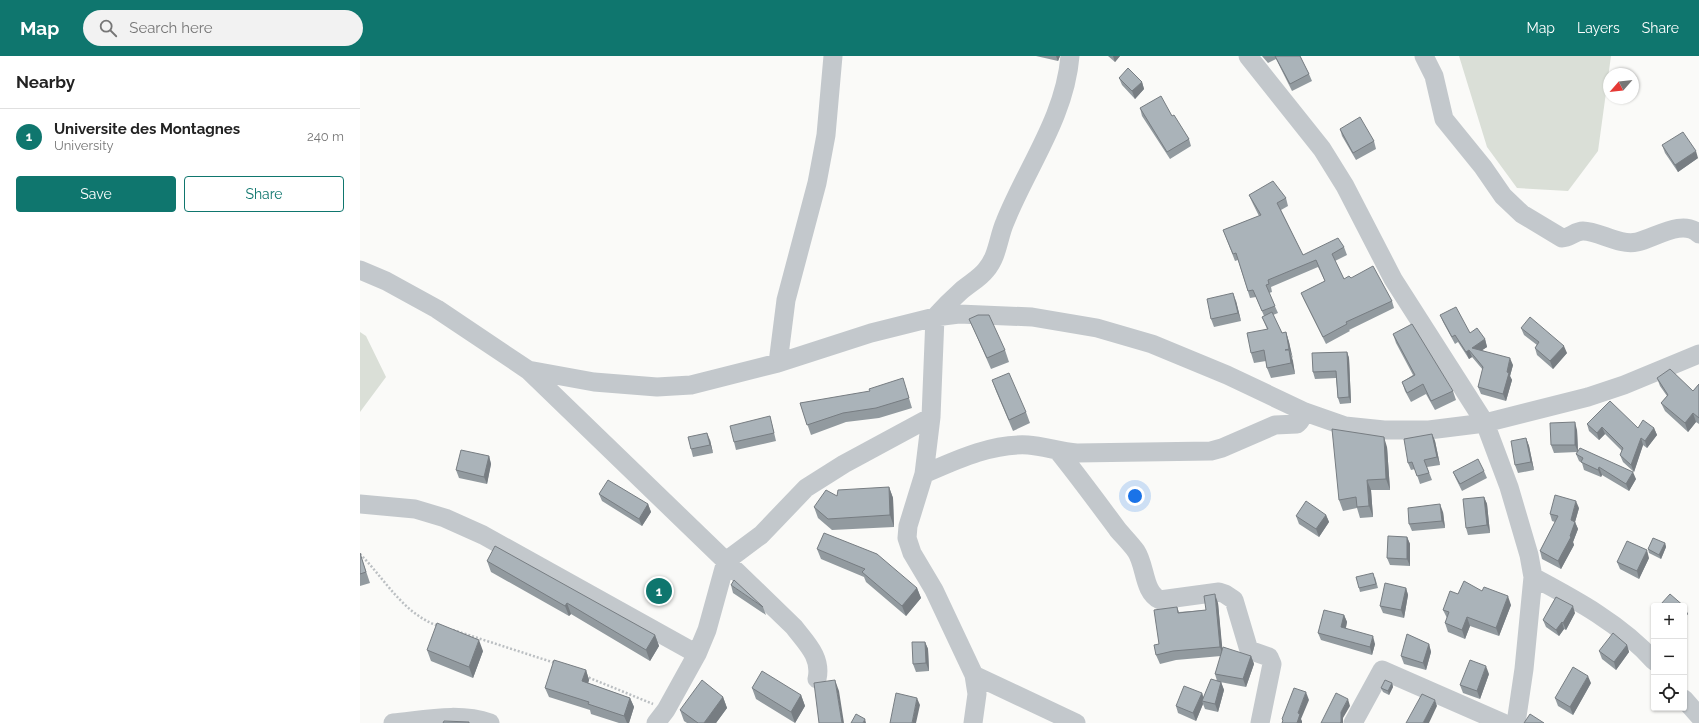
<!DOCTYPE html>
<html lang="en">
<head>
<meta charset="utf-8">
<style>
  body { margin:0; font-family:Raleway,sans-serif; background:#f2f2f2; color:#222 }
  .controls { position:absolute; right:12px; bottom:12px; display:grid; overflow:hidden; border-radius:4px; box-shadow:0 1px 3px #0004 }
  .controls button { width:36px; height:36px; display:grid; place-items:center; padding:0; border:0; border-bottom:1px solid #e0e0e0; background:#fff; color:#222; font:20px sans-serif }
  .compass { position:absolute; left:1243px; top:12px; width:36px; height:36px; border-radius:50%; background:#fff; box-shadow:0 1px 3px #0004; rotate:242deg }
  .you { position:absolute; left:775px; top:440px; width:14px; height:14px; margin:-10px; border:3px solid #fff; border-radius:50%; background:#1a73e8; box-shadow:0 0 0 6px #1a73e833 }
  .badge { display:grid; place-items:center; width:26px; height:26px; border-radius:50%; background:#0f766e; color:#fff; font-size:13px; font-weight:700 }
  .pin { position:absolute; translate:-50% -50%; border:2px solid #fff; box-shadow:0 1px 4px #0006 }
  .list { margin:0; padding:0; list-style:none }
  h2 { display:flex; justify-content:space-between; align-items:center; height:52px; margin:0; padding:0 16px; font-size:17px }
  h2 small { font-size:13px; font-weight:400; color:#767676 }
  .list li { display:grid; grid-template-columns:26px 1fr auto; gap:12px; align-items:center; box-sizing:border-box; height:56px; padding:0 16px; border-top:1px solid #e0e0e0 }
  .list b { display:block; font-size:15px; white-space:nowrap }
  .list p { margin:0; font-size:13px; white-space:nowrap; color:#767676 }
  .list em { font-size:13px; font-style:normal; color:#767676 }
  .actions { display:flex; gap:8px; padding:12px 16px }
  .actions a { flex:1; padding:9px 0; border:1px solid #0f766e; border-radius:4px; text-align:center; font-size:14px; color:#0f766e }
  .actions .main { background:#0f766e; color:#fff }
  .icon { flex:none; width:22px; height:22px; fill:none; stroke:currentColor; stroke-width:2; stroke-linecap:round; stroke-linejoin:round }
  .map { position:relative; flex:none; width:1339px; height:667px; overflow:hidden }
  header { display:flex; align-items:center; gap:24px; box-sizing:border-box; height:56px; padding:0 20px; background:#0f766e; color:#fff }
  header strong { font-size:19px }
  nav { display:flex; gap:22px; margin-inline-start:auto; font-size:14px }
  .search { width:280px; height:36px; background:#f2f2f2; display:flex; align-items:center; gap:10px; box-sizing:border-box; padding:0 14px; border-radius:22px; color:#767676; font-size:15px }
  main { display:flex }
  aside { flex:1; background:#fff }
  .map>svg:first-child { display:block }
  .green { fill:#dadfd7 }
  .lines { fill:none; stroke-linecap:round; stroke-linejoin:round }
  .path { stroke:#bbbfc2; stroke-width:2.5; stroke-dasharray:2 2; stroke-linecap:butt }
  .minor { stroke:#c3c8cc; stroke-width:19 }
  .wall { fill:#929a9f }
  .shaded-wall { fill:#777d82 }
  .building { fill:#aab3b9; stroke:#777d82 }
</style>
</head>
<body>
<header>
<strong>Map</strong>
<div class="search"><svg class="icon" aria-label="search" viewBox="0 0 24 24"><circle cx="10" cy="10" r="6"/><path d="M15 15l6 6"/></svg>Search here</div>
<nav><a>Map</a><a>Layers</a><a>Share</a></nav>
</header>
<main>
<aside>
<h2>Nearby<small></small></h2>
<ul class="list">
<li><span class="badge">1</span><div><b>Universite des Montagnes</b><p>University</p></div><em>240 m</em></li>
</ul>
<div class="actions"><a class="main">Save</a><a>Share</a></div>
</aside>
<div class="map">
<svg width="1339" height="667" viewBox="0 0 1339 667">
  <rect width="100%" height="100%" fill="#fafaf8"/>
  <!-- green -->
  <path class="green" d="M1099,0H1251L1238,95L1208,135L1157,132L1127,91Z
    M0,276L6,280L26,321L0,356Z"/>
  <g class="lines">
    <!-- path -->
    <path class="path" d="M0,498C25,523 44,559 79,570
      M93,574L195,607
      M225,620L293,648"/>
    <!-- minor -->
    <path class="minor" d="M888,0L962,93L985,130L1033,223L1125,367L1149,431L1169,499L1173,521L1164,613L1156,667
      M1064,0L1074,20L1084,63L1123,111L1143,140L1162,158L1202,182C1210,182 1215,175 1223,175C1239,175 1259,190 1277,186C1295,182 1323,162 1339,178
      M0,214L26,225L77,253L168,314L234,326L297,331L331,329L418,307L511,277L575,261L599,258L672,261L737,272L792,288L867,319L945,356L985,370L1024,374H1069L1125,367L1228,341L1264,329L1339,298
      M418,307L426,244L457,127L466,79L473,0
      M168,314L434,571C446,587 462,601 457,623
      M698,395C719,421 738,447 758,474C764,481 771,488 776,495C786,510 783,536 800,544L859,536L865,538L874,544L888,591L889,594L909,601L912,608L900,667
      M564,418C596,404 632,387 668,389C684,390 700,396 717,397L851,395L862,392L915,369L937,368L940,365L945,356
      M0,448L55,453L85,462L123,479L337,598
      M1173,521C1216,544 1261,568 1294,605
      M614,619L716,667
      M1324,643L1339,660
      M33,667C64,664 99,656 130,667
      M296,667L306,654L337,598L347,574L366,505L401,479L446,432L484,408L571,361
      M613,667L617,638L614,619L574,534L552,497L547,482L548,470L564,418L571,361L575,261C583,252 592,243 601,235C609,228 620,222 626,214C638,200 638,182 645,166C667,111 705,61 710,0
      M993,667L1022,614L1143,667"/>
  </g>
  <!-- wall -->
  <path class="wall" d="M676,0H700L698,5Z
    M748,0H760L755,6Z
    M902,0H940L949,18L952,25L932,35L916,3L908,7Z
    M759,22L782,26L784,33L775,43L762,29Z
    M780,52L812,60L829,83L831,90L810,103L782,60Z
    M980,73L1014,85L1016,93L996,104L982,80Z
    M1302,89L1338,102L1318,116L1305,97Z
    M889,139L926,142L928,150L921,154L943,199L984,191L987,199L975,205L984,223L991,222L1032,245L1034,252L989,274L990,275L966,288L944,244L941,237L965,225L958,211L911,231L912,236L909,237L918,257L913,259L922,277L926,276L929,286L935,318L911,322L907,312L906,305L894,307L891,297L907,273L902,261L904,260L896,241L890,242L878,204L875,205L863,174L899,160L892,146Z
    M876,245L881,265L854,271L851,263Z
    M1080,259L1110,277L1125,283L1127,291L1122,294L1153,309L1150,320L1152,324L1146,345L1121,338L1118,331L1123,314L1112,301L1109,303L1098,286L1095,288L1083,266Z
    M609,263L645,294L649,306L631,313L614,274Z
    M1161,272L1207,297L1193,313L1177,299L1175,292L1177,289L1164,279Z
    M1033,278L1093,335L1096,344L1075,354L1066,338L1051,346L1045,335L1042,326L1053,319L1036,287Z
    M987,296L989,302L991,347L980,348L978,342L976,322L955,323L953,316Z
    M1297,322L1333,335L1339,328V368L1336,366L1328,376L1305,355L1301,347L1307,340L1300,330Z
    M632,324L666,356L670,367L653,375L636,335Z
    M546,332L552,352L519,362L486,366L451,379L440,347Z
    M412,368L416,385L376,394L374,386Z
    M1227,368L1278,372H1294L1297,379L1287,392L1283,389L1274,416L1263,406L1260,399L1262,395L1245,378L1239,384L1229,375Z
    M1217,374L1218,395L1276,423L1269,435L1242,419L1241,421L1224,414L1222,407L1219,405L1216,398L1217,396L1194,397L1191,389Z
    M1072,378L1075,385L1080,409L1067,411L1072,424L1060,428L1055,413L1051,414L1048,407Z
    M1166,382L1169,390L1174,414L1158,417L1155,409Z
    M350,384L353,397L333,401L331,393Z
    M1027,391L1030,434H1011L1013,461L1000,462L997,452L983,455L979,444Z
    M129,400L131,408L127,428L99,422L96,414Z
    M1124,415L1127,422L1102,435L1096,423L1093,416Z
    M529,431L533,442L534,471L472,474L458,462L454,451L477,440Z
    M239,438L288,448L291,456L282,470L242,445Z
    M1124,441L1127,448L1130,477L1108,479L1106,472Z
    M1219,452L1215,466L1218,473L1213,486L1214,489L1201,513L1182,503L1180,495L1195,466L1192,465L1190,458Z
    M1083,456L1085,472L1052,475L1049,468Z
    M966,459L969,466L959,481L939,468L936,460Z
    M1047,481L1050,488V510L1030,509L1027,502Z
    M1305,487L1306,491L1301,503L1289,497L1288,493Z
    M457,493L557,532L561,542L546,560L506,526L504,521L461,503Z
    M0,497L10,527L0,530Z
    M1289,502L1279,523L1260,513L1257,506Z
    M127,505L295,579L299,590L290,605L211,558L209,560L131,516Z
    M1015,521L1018,532L1000,536L999,532Z
    M371,529L403,551L406,559L373,537Z
    M1046,532L1048,539L1044,562L1023,557L1020,550Z
    M1122,535L1151,549L1139,580L1110,570L1105,583L1088,576L1085,567L1087,562L1083,554L1098,538Z
    M858,547L862,594L891,600L894,608L886,631L860,626H861L864,634L858,656L845,653L843,648L836,665L818,657L816,650L842,637L844,642L857,625L855,618L861,600L816,604L800,608L796,599L799,588L817,551L819,556L846,554Z
    M1215,557L1206,574L1204,573L1199,580L1186,571L1183,564Z
    M984,559L987,566L986,572L1015,588L1012,599L961,584L958,577Z
    M565,586L568,593L569,615L556,616L553,608Z
    M1069,588L1071,596L1066,614L1044,608L1041,600Z
    M1267,589L1269,596L1256,614L1242,603L1239,595Z
    M67,594L123,595L113,622L71,605Z
    M226,614L229,624L228,627L270,642L274,651L269,667H259L231,658L230,654L189,641L185,632Z
    M1129,618L1120,643L1103,637L1100,629Z
    M1032,627L1033,631L1029,639L1023,636L1021,632Z
    M1231,627L1213,659L1198,650L1195,642Z
    M392,632L441,639L445,650L435,667L396,643Z
    M363,641L367,652L356,667H327L324,665L320,654Z"/>
  <!-- shaded-wall -->
  <path class="shaded-wall" d="M696,0H700L698,5Z
    M753,0H760L755,6Z
    M782,26L784,33L775,43L772,35Z
    M1336,95L1338,102L1318,116L1315,109Z
    M873,237L876,245L881,265L878,257Z
    M926,276L929,286L933,303L929,293Z
    M1125,283L1127,291L1115,299L1112,292Z
    M1204,290L1207,297L1193,313L1190,305Z
    M929,294L933,305L935,318L931,307Z
    M1109,294L1112,301L1109,303L1106,296Z
    M987,296L989,302L991,347L989,341Z
    M1150,302L1153,309L1150,320L1152,324L1146,345L1143,338L1147,316Z
    M1333,357L1336,366L1328,376L1325,367Z
    M1215,366L1217,374L1218,396L1215,389Z
    M1242,371L1245,378L1239,384L1237,377Z
    M1294,372L1297,379L1287,392L1285,385Z
    M347,377L350,384L353,397L350,389Z
    M1072,378L1075,385L1080,409L1077,401Z
    M1024,381L1027,391L1030,434L1026,423Z
    M1166,382L1169,390L1174,414L1171,406Z
    M1281,382L1283,389L1274,416L1271,409Z
    M129,400L131,408L127,428L124,421Z
    M1239,411L1242,419L1241,421L1238,414Z
    M1273,416L1276,423L1269,435L1266,428Z
    M1007,424L1011,434L1013,461L1009,450Z
    M529,431L533,442L534,471L530,459Z
    M1124,441L1127,448L1130,477L1127,469Z
    M1216,445L1219,452L1215,466L1218,473L1213,486L1214,489L1201,513L1198,505L1210,480L1211,464Z
    M288,448L291,456L282,470L279,463Z
    M1080,448L1083,456L1085,472L1082,465Z
    M966,459L969,466L959,481L956,473Z
    M1047,481L1050,488V510L1047,503Z
    M1305,487L1306,491L1301,503L1299,499Z
    M1287,494L1289,502L1279,523L1277,515Z
    M557,532L561,542L546,560L542,550Z
    M1046,532L1048,539L1044,562L1041,554Z
    M855,538L858,547L863,599L860,591Z
    M1148,540L1151,549L1139,580L1136,572Z
    M207,547L211,558L209,560L205,550Z
    M1213,550L1215,557L1206,574L1203,567Z
    M1325,551L1328,558L1324,563V552Z
    M984,559L987,566L984,579L981,571Z
    M1107,561L1110,570L1105,583L1102,574Z
    M1202,566L1204,573L1199,580L1196,574Z
    M295,579L299,590L290,605L286,594Z
    M1013,580L1015,588L1012,599L1010,591Z
    M119,584L123,595L113,622L109,611Z
    M565,586L568,593L569,615L566,607Z
    M1069,588L1071,596L1066,614L1063,607Z
    M1267,589L1269,596L1256,614L1254,606Z
    M891,600L894,608L886,631L883,623Z
    M1126,610L1129,618L1120,643L1117,635Z
    M226,614L229,624L226,635L222,625Z
    M1228,620L1231,627L1213,659L1210,651Z
    M475,624L479,635L484,667H482Z
    M861,626L864,634L858,656L855,648Z
    M1032,627L1033,631L1029,639L1028,635Z
    M946,636L949,644L941,663L942,665V667H937L938,657Z
    M842,637L844,645H842L843,648L836,665L833,657Z
    M441,639L445,650L435,667L431,656Z
    M363,641L367,652L356,667H344Z
    M270,642L274,651L269,667H267L264,660Z
    M557,642L560,649L556,667H552Z
    M988,643L990,650L983,662V667H980L981,656Z
    M1075,644L1077,650L1069,667H1063Z
    M505,663L506,667H503Z"/>
  <!-- building -->
  <path class="building" d="M915,0H940L949,18L930,28Z
    M768,12L782,26L772,35L759,22Z
    M801,40L812,60L814,59L829,83L807,96L780,52Z
    M1000,61L1014,85L993,97L980,73Z
    M1323,76L1336,95L1315,109L1302,89Z
    M913,125L926,142L917,147L943,199L978,182L984,191L972,198L984,223L989,220L991,222L1013,210L1032,245L986,266L987,268L963,281L941,237L965,225L956,204L908,224L909,228L906,229L915,250L902,255L893,234L888,235L876,197L873,198L863,174L901,159L889,139Z
    M873,237L878,257L851,263L847,243Z
    M1096,251L1110,277L1117,272L1125,283L1112,292L1150,302L1147,316L1149,317L1143,338L1118,331L1123,311L1109,294L1106,296L1095,279L1092,281L1080,259Z
    M912,256L922,277L926,276L929,293L925,294H929L931,307L907,312L904,294L891,297L887,277L908,273L902,261Z
    M618,259H629L645,294L627,302L609,263Z
    M1170,261L1204,290L1190,305L1175,292L1179,286L1161,272Z
    M1052,268L1093,335L1071,345L1063,328L1047,337L1042,326L1055,319L1033,278Z
    M987,296L989,341L978,342L976,315L953,316L952,297Z
    M1310,313L1333,335L1339,328V362L1333,357L1325,367L1301,347L1308,339L1297,322Z
    M649,317L666,356L649,364L632,324Z
    M543,322L549,342L516,352L483,357L447,369L440,347L510,335L509,333Z
    M1250,345L1278,372L1283,364L1294,372L1285,385L1281,382L1271,409L1260,399L1263,392L1242,371L1237,377L1227,368Z
    M410,360L414,377L374,386L370,370Z
    M1215,366V389H1191L1190,367Z
    M972,373L1024,381L1026,423L1007,424L1009,450L997,451L996,441L979,444Z
    M347,377L350,389L331,393L328,381Z
    M1072,378L1077,401L1064,404L1069,417L1057,420L1052,406L1048,407L1044,383Z
    M1166,382L1171,406L1155,409L1151,385Z
    M1220,392L1273,416L1266,428L1239,411L1238,414L1221,406L1223,402L1216,398Z
    M101,394L129,400L124,421L96,414Z
    M1118,403L1124,415L1100,428L1093,416Z
    M248,424L288,448L279,463L239,438Z
    M529,431L530,459L468,463L454,451L466,434L477,440L478,434Z
    M1195,439L1216,445L1211,464L1215,466L1210,480L1211,481L1198,505L1180,495L1198,460L1190,458Z
    M1124,441L1127,469L1106,472L1103,443Z
    M946,445L966,459L956,473L936,460Z
    M1080,448L1082,465L1049,468L1048,452Z
    M464,477L517,498L557,532L542,550L502,516L505,513L457,493Z
    M1028,480L1047,481V503L1027,502Z
    M1293,482L1305,487L1299,499L1288,493Z
    M1267,485L1287,494L1277,515L1257,506Z
    M135,490L295,579L286,594L207,547L205,550L127,505Z
    M0,497L6,516L0,518Z
    M1013,517L1016,528L999,532L996,521Z
    M374,524L403,551L371,529Z
    M1104,525L1122,535L1124,531L1148,540L1136,572L1107,561L1102,574L1085,567L1089,556L1083,554L1090,535L1098,538Z
    M1025,527L1046,532L1041,554L1020,550Z
    M855,538L860,591L813,595L796,599L794,589L799,588L794,554L817,551L818,557L846,554L844,540Z
    M1310,538L1325,551L1324,552V550H1303L1301,548Z
    M1196,541L1213,550L1203,567L1202,566L1196,574L1183,564Z
    M964,554L984,559L981,571L1013,580L1010,591L958,577Z
    M77,567L119,584L109,611L67,594Z
    M1253,577L1267,589L1254,606L1239,595Z
    M1047,578L1069,588L1063,607L1041,600Z
    M552,586H565L566,607L553,608Z
    M863,591L891,600L883,623L855,618Z
    M194,604L226,614L222,625L270,642L264,660L228,648L229,646L185,632Z
    M1110,604L1126,610L1117,635L1100,629Z
    M1213,611L1228,620L1210,651L1195,642Z
    M402,615L441,639L431,656L392,632Z
    M851,623L861,626L855,648L842,645Z
    M342,624L363,641L344,667H338L320,654Z
    M475,624L482,667H459L454,627Z
    M1025,624L1032,627L1028,635L1021,632Z
    M824,630L842,637L833,657L816,650Z
    M934,632L946,636L938,657L940,658L937,667H922L923,664L922,663Z
    M536,637L557,642L552,667H530Z
    M976,637L988,643L981,656V666L980,667H961Z
    M1062,638L1075,644L1063,667H1046Z
    M496,658L505,663L503,667H491Z
    M1170,658L1184,667H1164Z
    M84,665L109,666V667H83Z"/>
</svg>
<div class="controls">
<button>+</button>
<button>−</button>
<button><svg class="icon" aria-label="locate" viewBox="0 0 24 24"><circle cx="12" cy="12" r="6"/><path d="M12 2v4M12 18v4M2 12h4M18 12h4"/></svg></button>
</div>
<svg class="compass" viewBox="-18 -18 36 36"><path d="M0-13l5 13h-10z" fill="#e53935"/><path d="M0 13l5-13h-10z" fill="#767676"/></svg>
<div class="you"></div>
<div class="pin badge" style="left:299px;top:535px">1</div>
</div>
</main>
</body>
</html>
